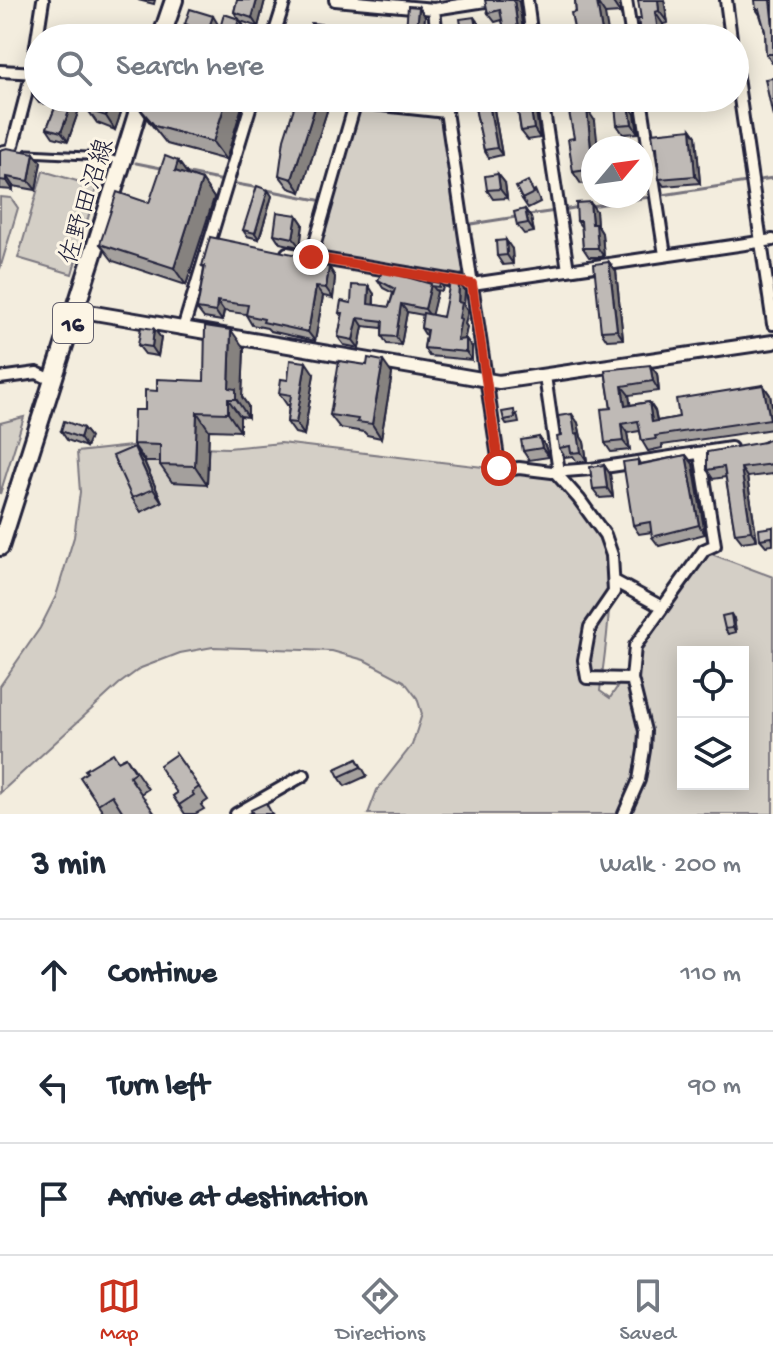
<!DOCTYPE html>
<html lang="en">
<head>
<meta charset="utf-8">
<style>
  body { margin:0; font-family:"Gochi Hand","Klee One",sans-serif; background:#f2f2f3; color:#1f2937 }
  .controls { position:absolute; right:24px; bottom:24px; display:grid; overflow:hidden; border-radius:0px; box-shadow:0 4px 20px #0003 }
  .controls button { width:72px; height:72px; display:grid; place-items:center; padding:0; border:0; border-bottom:2px solid #e0e1e3; background:#fff; color:#1f2937; font:40px sans-serif }
  .compass { position:absolute; left:581px; top:136px; width:72px; height:72px; border-radius:50%; background:#fff; box-shadow:0 4px 20px #0003; rotate:61deg }
  .stop { position:absolute; width:24px; height:24px; margin:-18px; border:6px solid #c8321e; border-radius:50%; background:#fff }
  .stop.end { background:#c8321e; border-color:#fff; box-shadow:0 2px 8px #0008 }
  .list { margin:0; padding:0; list-style:none }
  h2 { display:flex; justify-content:space-between; align-items:center; height:104px; margin:0; padding:0 32px; font-size:34px }
  h2 small { font-size:26px; font-weight:400; color:#747a83 }
  .list li { display:grid; grid-template-columns:52px 1fr auto; gap:24px; align-items:center; box-sizing:border-box; height:112px; padding:0 32px; border-top:2px solid #e0e1e3 }
  .list b { display:block; font-size:30px; white-space:nowrap }
  .list em { font-size:26px; font-style:normal; color:#747a83 }
  .icon { flex:none; width:44px; height:44px; fill:none; stroke:currentColor; stroke-width:2; stroke-linecap:round; stroke-linejoin:round }
  .map { position:relative; flex:none; width:773px; height:814px; overflow:hidden }
  .search { position:absolute; background:#fff; box-shadow:0 4px 20px #0003; left:24px; right:24px; top:24px; height:88px; display:flex; align-items:center; gap:20px; box-sizing:border-box; padding:0 28px; border-radius:44px; color:#747a83; font-size:30px }
  .sheet { height:440px; background:#fff }
  nav { display:flex; justify-content:space-around; align-items:center; box-sizing:border-box; height:112px; border-top:2px solid #e0e1e3; background:#fff; font-size:22px; color:#747a83 }
  nav a { display:grid; justify-items:center; gap:4px }
  nav .on { color:#c8321e }
  .map>svg:first-child { display:block }
  .green { fill:#d4cfc6; stroke:#7b7880; stroke-width:2; fill-rule:evenodd }
  .lines { fill:none; stroke-linecap:round; stroke-linejoin:round }
  .stream { stroke:#75727b; stroke-width:3 }
  .service-casing { stroke:#22223b; stroke-width:11 }
  .minor-casing { stroke:#22223b; stroke-width:16 }
  .tertiary-casing { stroke:#22223b; stroke-width:18 }
  .primary-casing { stroke:#22223b; stroke-width:22 }
  .service { stroke:#fcf5e5; stroke-width:5 }
  .minor { stroke:#fcf5e5; stroke-width:10 }
  .tertiary { stroke:#fcf5e5; stroke-width:12 }
  .primary { stroke:#fcf5e5; stroke-width:16 }
  .wall { fill:#a4a09d; stroke:#22223b; stroke-width:2 }
  .shaded-wall { fill:#86827f; stroke:#22223b; stroke-width:2 }
  .building { fill:#bfbab6; stroke:#22223b; stroke-width:2 }
  .route { stroke:#c8321e; stroke-width:10 }
  .labels { text-anchor:middle; stroke-width:6; stroke-linejoin:round; paint-order:stroke }
  .shield { fill:#fcf5e5; stroke:#63616e; stroke-width:2 }
  .shield-label { font-size:24px; font-weight:bold; fill:#22223b }
  .street-label { font-size:26px; fill:#22223b; stroke:#fcf5e5 }
</style>
</head>
<body>
<div class="map">
<svg width="773" height="814" viewBox="0 0 773 814">
  <rect width="100%" height="100%" fill="#f3edde"/>
  <filter id="ink" filterUnits="userSpaceOnUse"><feTurbulence type="fractalNoise" baseFrequency=".0125" numOctaves="2"/><feDisplacementMap in="SourceGraphic" scale="16" xChannelSelector="R" yChannelSelector="G"/><feConvolveMatrix kernelMatrix="1 2 1 2 8 2 1 2 1" color-interpolation-filters="sRGB"/></filter>
  <g filter="url(#ink)">
    <!-- green -->
    <path class="green" d="M367,108L436,114L445,121L466,271L457,277L322,254L317,246L357,113Z
      M43,171L97,187L72,274L18,258Z
      M0,197L11,198L18,208L0,269Z
      M24,417L0,494V423Z
      M281,443L568,477C576,491 586,505 593,519C620,573 607,634 600,691L610,698L706,552L773,577V814H368L377,790L412,745L422,714L417,698L404,681L364,660L332,651L213,647L180,653L141,668L119,684L0,793V686L40,628L56,596L74,537L80,492L77,452L140,445L228,448ZM683,652H743V784H683Z"/>
    <g class="lines">
      <!-- stream -->
      <path class="stream" d="M136,163L161,168
        M184,173L224,181
        M231,183L259,188
        M267,190L318,200
        M591,206L773,178
        M563,210L579,207
        M528,215L556,211
        M471,224L516,217"/>
      <defs>
        <path id="service" d="M28,153L106,157L118,161"/>
        <path id="minor" d="M335,0L434,9L492,0
          M527,0L532,38
          M626,0L632,38
          M726,0L731,38
          M434,9L437,38
          M273,38L285,0
          M735,64L773,324
          M0,71L38,73
          M318,98L446,112
          M444,98L500,471L519,468L552,472L591,469L731,448
          M542,98L568,270
          M641,98L665,255
          M0,152L10,150L13,145L32,72L43,0
          M287,253L472,284L773,240
          M311,257L353,111V102
          M183,329L253,98
          M545,376L559,472
          M0,378L37,373L52,380
          M555,472L579,499L605,535L612,555L614,592L590,627L584,660L587,678L632,679
          M614,581L662,607
          M236,814L304,775
          M624,814L639,780L644,750L645,731L632,679L635,646L704,550L715,545L700,453"/>
        <path id="tertiary" d="M77,310L499,382L773,342"/>
        <path id="primary" d="M161,38L174,0
          M0,547C47,397 96,248 142,98"/>
      </defs>
      <!-- service casing -->
      <use href="#service" class="service-casing"/>
      <!-- minor casing -->
      <use href="#minor" class="minor-casing"/>
      <!-- tertiary casing -->
      <use href="#tertiary" class="tertiary-casing"/>
      <!-- primary casing -->
      <use href="#primary" class="primary-casing"/>
      <!-- service -->
      <use href="#service" class="service"/>
      <!-- minor -->
      <use href="#minor" class="minor"/>
      <!-- tertiary -->
      <use href="#tertiary" class="tertiary"/>
      <!-- primary -->
      <use href="#primary" class="primary"/>
    </g>
    <!-- wall -->
    <path class="wall" d="M138,0H155L154,4Z
      M237,0H265L258,27L241,21L245,28L242,38H229L226,37L222,31L187,27L185,24L220,27L238,18L234,12Z
      M575,0H620V13L605,14L576,12Z
      M664,0L668,23L663,24L641,19Z
      M773,0V63H772L766,54L765,31L760,15L756,9Z
      M519,2L524,38H506L502,20L495,22L488,13Z
      M419,7L425,16L423,38H412L406,29Z
      M38,73V98H83L68,141L53,137L47,128L56,105L39,103L32,94Z
      M126,98L115,130L97,123L88,110Z
      M473,98H492L502,155L489,158L484,150Z
      M516,98L540,138L528,140L521,131Z
      M608,98H627L628,104L613,106Z
      M657,98H679V99L660,102Z
      M243,103L226,160L167,144L150,123L137,105Z
      M327,111L301,192L289,188L279,175Z
      M635,114L638,133L623,134L617,125Z
      M595,121L593,148V182L581,184L573,172L574,138Z
      M691,129L696,136L700,183L664,186L659,179L657,152L654,147Z
      M0,150L41,162L36,190L13,186V190L0,189Z
      M178,161L189,176L202,180L214,198L186,285L113,261L100,244L149,203Z
      M498,174L505,183L507,198L493,199L487,190Z
      M535,190L540,202L528,208L522,199Z
      M272,196L259,239L247,236L243,230Z
      M525,209L531,218L534,232L524,234L517,225Z
      M596,211L597,225L602,233L604,257H589L583,248L582,228L577,221Z
      M297,215L303,224L300,247L280,243L274,234Z
      M512,249L513,264L503,265L497,256Z
      M609,262L616,271L623,339L607,340L601,331Z
      M305,264L329,267L335,277L333,298L323,296L315,341L270,331L267,328L252,325L246,315V314L224,311L222,321L204,318L197,309L204,269L202,266Z
      M378,280L428,283H440L443,287L442,291L436,290L437,292L431,315L443,317L459,283L465,291L464,305L468,311L465,324L467,327L464,339H466L472,347V360L429,356L424,348L426,336L421,328L423,315L407,312L401,345L387,344L382,336V328L363,326L359,348L344,345L338,337L342,317L339,313L351,303L374,294V305L389,307L393,293L383,288Z
      M154,329L161,338L158,356L145,354L138,345Z
      M244,348L242,397L248,406V417L240,416V431L209,430L207,484L172,482L160,465V462H146L133,444L145,410L157,391L204,381Z
      M605,370L657,374L659,391L629,395L630,405L649,402L655,411L657,421L679,417L763,385L770,395L773,411V429L662,445V448L648,451L642,441L640,431L627,433L630,450L611,452L605,443L611,408Z
      M314,374L304,435L295,433L287,422L289,405H287L279,393L288,380Z
      M392,374L381,438L367,435L364,432L340,428L330,415Z
      M517,414L519,423L507,425L504,420Z
      M578,423L581,437L584,442L587,461L577,462L573,456L565,457L559,448L561,436Z
      M83,428L90,437L86,447L67,440L61,431Z
      M539,437L545,446L549,457L529,460L523,451Z
      M773,437V474L747,477L757,540L742,542L735,533L726,477L713,479L707,470Z
      M686,455L693,464L705,534L659,546L652,537V532L639,534L633,525L638,460L640,464Z
      M144,461L162,502L141,512L132,498Z
      M604,465L610,474L613,497L600,498L593,489Z
      M773,527V545L766,546L760,539Z
      M734,619L736,632L728,634L725,629Z
      M176,754L208,800L201,805L204,809L195,814H185L173,796L177,793Z
      M126,757L148,789L142,793L122,814H105L98,804L118,761Z
      M357,759L367,776L345,786L339,777Z"/>
    <!-- shaded-wall -->
    <path class="shaded-wall" d="M257,0H265L258,27L252,18Z
      M514,0H517L519,2L524,38L519,37Z
      M612,0H620V13L612,1Z
      M658,0H664L668,23L659,11Z
      M770,0H773V27Z
      M597,2L605,14L609,38H603Z
      M419,7L425,16L423,38L417,30Z
      M655,12L663,24L665,38H659Z
      M213,16L222,31L219,38H205Z
      M474,17L479,24L482,38H478Z
      M239,19L245,28L242,38H239L235,33Z
      M372,30L377,37V38H370Z
      M74,98H83L68,141L61,132Z
      M112,98H126L115,130L106,116Z
      M227,98H240L243,103L226,160L213,142Z
      M318,98L327,111L301,192L292,179Z
      M488,98H492L502,155L497,148Z
      M529,98H534L540,138L534,129Z
      M629,105L635,114L638,133L632,124Z
      M587,109L595,121L598,148H593V166Z
      M691,129L696,136L700,183L695,176Z
      M624,136L630,145L631,148H625Z
      M34,153L41,162L36,190L29,181Z
      M178,161L190,178L175,171Z
      M498,174L505,183L507,198L500,189Z
      M7,177L13,186V190L7,181Z
      M202,180L214,198L186,285L174,268Z
      M268,190L272,196L259,239L255,233Z
      M590,202L596,211L597,225L602,233L604,257L598,248L592,224Z
      M525,209L531,218L534,232L528,223Z
      M297,215L303,224L300,247L293,238Z
      M506,240L512,249L513,264L507,255Z
      M298,255L305,264L297,263Z
      M609,262L616,271L623,339L617,330Z
      M329,267L335,277L333,298L326,288Z
      M459,283L465,291L464,305L468,311L465,324L467,327L463,347L457,340Z
      M431,284L437,292L431,317L425,309Z
      M369,286L374,294L373,312L368,304Z
      M316,287L323,296L315,341L308,332Z
      M217,301L224,311L222,321L216,312Z
      M401,304L407,312L401,345L396,337Z
      M358,318L363,326L359,348L353,340Z
      M154,329L161,338L158,356L152,347Z
      M231,330L244,348L242,397L248,406V417L229,388Z
      M466,339L472,347V360L466,352Z
      M383,361L392,374L381,438L372,424Z
      M306,362L314,374L304,435L296,423Z
      M650,365L657,374L659,391L653,381Z
      M763,385L770,395L773,411V424L770,419Z
      M622,386L629,395L632,415L625,406Z
      M228,399L240,416V431L228,413Z
      M649,402L655,411L659,432L652,422Z
      M197,412L209,430L207,484L195,466Z
      M572,414L578,423L581,437L584,442L587,461L581,452L575,434Z
      M621,424L627,433L630,450L623,441Z
      M83,428L90,437L86,447L80,438Z
      M539,437L545,446L549,457L542,448Z
      M134,447L144,461L162,502L153,489Z
      M686,455L693,464L705,534L699,525Z
      M604,465L610,474L613,497L607,488Z
      M741,468L747,477L757,540L751,531Z
      M731,614L734,619L736,632L733,628Z"/>
    <!-- building -->
    <path class="building" d="M237,0H257L252,18L234,12Z
      M485,0H514L519,37L506,38L500,10L488,13Z
      M575,0H612V1L597,2L603,38H576L571,13L576,12Z
      M638,0H658L659,11L655,12L659,38H641L638,19H641Z
      M755,0H770L773,27V54H766L765,31L759,9H756Z
      M408,6L419,7L417,30L406,29Z
      M190,9L213,16L205,38H184L188,25L185,24Z
      M224,14L239,19L235,33L220,28Z
      M474,17L478,38H442V36L462,31L460,19Z
      M311,23L372,30L370,38H309Z
      M79,30L87,32L86,38H72V37L77,38Z
      M391,32H403V38H391Z
      M35,72L38,73V95L32,94Z
      M773,78V117L765,79Z
      M59,98H74L61,132L47,128Z
      M92,98H112L106,116L88,110Z
      M139,98H227L213,142L155,126L137,105Z
      M297,98H318L292,179L279,175L284,139Z
      M473,98H488L497,148L484,150Z
      M516,98H529L534,129L521,131Z
      M629,105L632,124L617,125L615,106Z
      M587,109L593,169L573,172L568,139L574,138L569,112Z
      M691,129L695,176L659,179L657,147H654L652,133Z
      M624,136L625,148H612L611,137Z
      M7,148L34,153L29,181L7,177V181L0,180V150Z
      M165,156L178,161L175,171L202,180L174,268L100,244L117,192L149,203Z
      M498,174L500,189L487,190L485,176Z
      M528,181L534,193L522,199L516,187Z
      M257,186L268,190L255,233L243,230Z
      M590,202L592,224H596L598,248H583L581,221H577L576,203Z
      M525,209L528,223L517,225L514,212Z
      M277,212L297,215L293,238L274,234Z
      M210,237L298,255L297,263L329,267L326,288L316,287L308,332L263,322L264,319L246,315L248,305L217,301L216,312L197,309L205,266H202Z
      M506,240L507,255L497,256L496,241Z
      M609,262L617,330L601,331L594,264Z
      M383,270L431,284L425,309L401,304L396,337L382,336L383,321L358,318L353,340L338,337L343,313H339L341,301L351,303L352,285L369,286L368,304L389,307L395,289L378,280Z
      M428,281L440,283L439,287L431,286V284L428,283Z
      M450,282L459,283L458,302L462,303L459,318L461,319L457,340L466,339V352L424,348L427,330L421,328L423,313L443,317Z
      M205,326L231,330L229,388L236,389V399H228V413L197,412L195,466L160,465V445L133,444L134,410H145V390L157,391V379L204,381Z
      M141,327L154,329L152,347L138,345Z
      M368,358L383,361L372,424L357,422L358,419L330,415L339,361L367,365Z
      M290,360L306,362L296,423L287,422L291,395L279,393L281,379L288,380Z
      M650,365L653,381L622,386L625,406L649,402L652,422L679,417L676,399L763,385L770,419L655,436L656,439L642,441L638,421L621,424L623,441L605,443L601,409L611,408L605,370Z
      M514,410L515,418L504,420L502,412Z
      M572,414L575,434L578,433L581,452L571,453L570,446L559,448L557,437L561,436L558,416Z
      M64,421L83,428L80,438L61,431Z
      M539,437L542,448L523,451L521,440Z
      M773,437V464L741,468L751,531L735,533L724,467L707,470V452L764,442Z
      M134,447L153,489L132,498L113,456Z
      M686,455L699,525L652,537L650,522L633,525L623,462L638,460V465Z
      M604,465L607,488L593,489L590,467Z
      M773,527V541L772,537L760,539L759,529Z
      M731,614L733,628L725,629L722,616Z
      M113,753L118,761L126,757L135,772L129,776L155,814H124L112,795L98,804L80,777L87,772L85,770Z
      M176,754L199,787L192,792L194,795L179,805L173,796L177,793L160,768V765Z
      M357,759L361,767L339,777L335,769Z
      M266,803L272,814H253L251,810Z"/>
  </g>
  <g class="lines" filter="url(#ink)">
    <!-- route -->
    <path class="route" d="M311,257L472,284L499,468"/>
  </g>
  <g class="labels">
    <!-- shield labels -->
    <rect class="shield" x="53" y="303" width="40" height="40" rx="6"/>
    <g class="shield-label">
      <text x="73" y="331">16</text>
    </g>
    <!-- street labels -->
    <g class="street-label">
      <text transform="translate(85 201) rotate(-73)" y="9">佐野田沼線</text>
    </g>
  </g>
</svg>
<div class="controls">
<button><svg class="icon" aria-label="locate" viewBox="0 0 24 24"><circle cx="12" cy="12" r="6"/><path d="M12 2v4M12 18v4M2 12h4M18 12h4"/></svg></button>
<button><svg class="icon" aria-label="layers" viewBox="0 0 24 24"><path d="M12 4l9 5-9 5-9-5zM3 14l9 5 9-5"/></svg></button>
</div>
<svg class="compass" viewBox="-18 -18 36 36"><path d="M0-13l5 13h-10z" fill="#e53935"/><path d="M0 13l5-13h-10z" fill="#747a83"/></svg>
<div class="stop" style="left:499px;top:468px"></div>
<div class="stop end" style="left:311px;top:257px"></div>
<div class="search"><svg class="icon" aria-label="search" viewBox="0 0 24 24"><circle cx="10" cy="10" r="6"/><path d="M15 15l6 6"/></svg>Search here</div>
</div>
<section class="sheet">
<h2>3 min<small>Walk · 200 m</small></h2>
<ul class="list">
<li><svg class="icon" aria-label="ahead" viewBox="0 0 24 24"><path d="M12 20V5M6 11l6-6 6 6"/></svg><div><b>Continue</b></div><em>110 m</em></li>
<li><svg class="icon" aria-label="left" viewBox="0 0 24 24"><path d="M17 20v-9H6M10 6l-5 5 5 5"/></svg><div><b>Turn left</b></div><em>90 m</em></li>
<li><svg class="icon" aria-label="arrive" viewBox="0 0 24 24"><path d="M6 21V4h12l-3 4 3 4H6"/></svg><div><b>Arrive at destination</b></div></li>
</ul>
</section>
<nav>
<a class="on"><svg class="icon" aria-label="map" viewBox="0 0 24 24"><path d="M3 6l6-2 6 2 6-2v14l-6 2-6-2-6 2zM9 4v14M15 6v14"/></svg>Map</a>
<a><svg class="icon" aria-label="directions" viewBox="0 0 24 24"><path d="M12 3l9 9-9 9-9-9zM9 14v-3h6M13 9l2 2-2 2"/></svg>Directions</a>
<a><svg class="icon" aria-label="saved" viewBox="0 0 24 24"><path d="M7 4h10v16l-5-4-5 4z"/></svg>Saved</a>
</nav>
</body>
</html>
